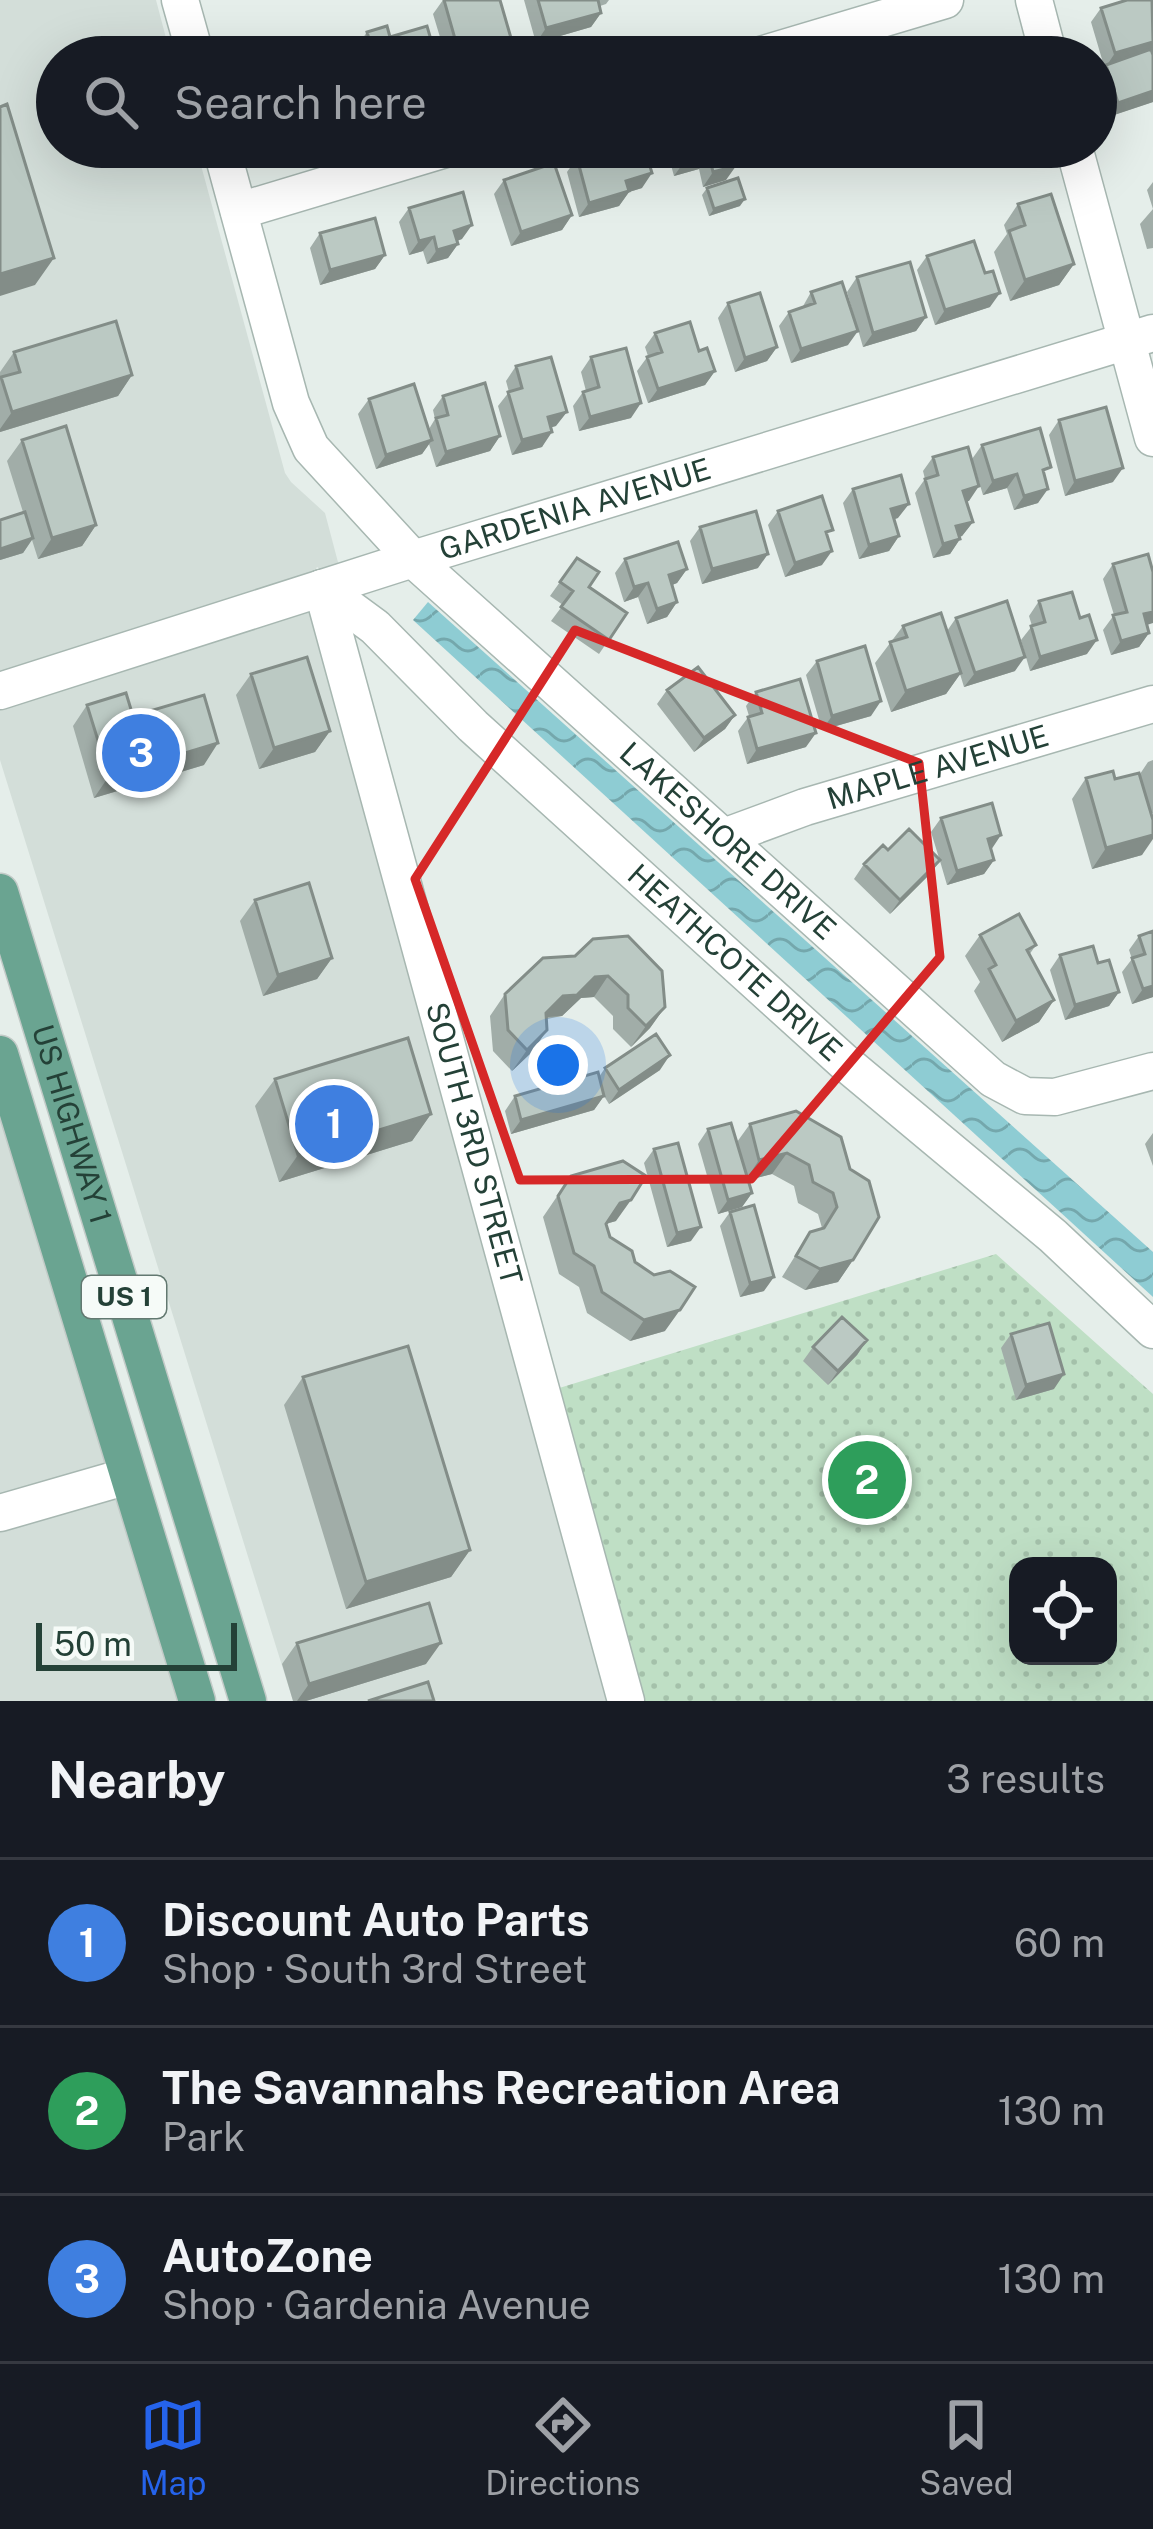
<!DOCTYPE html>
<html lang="en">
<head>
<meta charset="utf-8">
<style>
  body { margin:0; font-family:"Public Sans",sans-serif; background:#242831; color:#f1f3f6 }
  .controls { position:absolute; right:36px; bottom:36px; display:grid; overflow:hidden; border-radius:24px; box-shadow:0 12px 48px #0002 }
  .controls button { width:108px; height:108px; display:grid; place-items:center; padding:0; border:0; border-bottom:3px solid #363941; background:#171b24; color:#f1f3f6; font:60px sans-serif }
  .scale { position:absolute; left:36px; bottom:30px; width:201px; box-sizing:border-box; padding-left:12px; border:6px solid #244137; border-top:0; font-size:33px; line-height:42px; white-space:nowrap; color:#244137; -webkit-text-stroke:9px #f6fbf8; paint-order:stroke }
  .you { position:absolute; left:558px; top:1065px; width:42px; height:42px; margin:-30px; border:9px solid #fff; border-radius:50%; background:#1a73e8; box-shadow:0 0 0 18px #1a73e833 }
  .badge { display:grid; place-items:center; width:78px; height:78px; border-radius:50%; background:#2563eb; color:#fff; font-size:39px; font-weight:700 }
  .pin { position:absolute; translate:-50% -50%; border:6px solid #fff; box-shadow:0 3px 12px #0006 }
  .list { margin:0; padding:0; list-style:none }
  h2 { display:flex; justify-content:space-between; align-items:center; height:156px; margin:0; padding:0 48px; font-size:51px }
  h2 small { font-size:39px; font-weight:400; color:#9ea1a6 }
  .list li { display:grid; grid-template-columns:78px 1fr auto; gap:36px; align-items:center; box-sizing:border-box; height:168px; padding:0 48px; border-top:3px solid #363941 }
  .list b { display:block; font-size:45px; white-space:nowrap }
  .list p { margin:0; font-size:39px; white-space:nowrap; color:#9ea1a6 }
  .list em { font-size:39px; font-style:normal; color:#9ea1a6 }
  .icon { flex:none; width:66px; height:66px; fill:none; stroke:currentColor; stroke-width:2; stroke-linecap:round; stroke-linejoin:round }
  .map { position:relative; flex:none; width:1153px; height:1701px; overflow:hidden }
  .search { position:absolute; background:#171b24; box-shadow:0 12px 48px #0002; left:36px; right:36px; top:36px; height:132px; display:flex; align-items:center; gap:30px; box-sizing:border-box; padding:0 42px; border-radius:66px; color:#9ea1a6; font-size:45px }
  .sheet { height:660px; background:#171b24 }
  nav { display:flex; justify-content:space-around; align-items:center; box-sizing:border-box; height:168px; border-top:3px solid #363941; background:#171b24; font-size:33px; color:#9ea1a6 }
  nav a { display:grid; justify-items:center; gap:6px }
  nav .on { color:#2563eb }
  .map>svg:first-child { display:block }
  .built { fill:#d3ded9 }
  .park { fill:url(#park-dots); fill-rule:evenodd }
  .water { fill:url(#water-waves) }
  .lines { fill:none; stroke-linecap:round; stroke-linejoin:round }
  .minor-casing { stroke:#a7b7b1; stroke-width:39 }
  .major-casing { stroke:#c2cac7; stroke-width:39 }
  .minor { stroke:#fff; stroke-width:36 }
  .major { stroke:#6aa491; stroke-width:36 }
  .wall { fill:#a1ada8 }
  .shaded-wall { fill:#838d88 }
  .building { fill:#bbc9c3; stroke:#838d88; stroke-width:3 }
  .marked { fill:none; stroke:#d62828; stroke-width:9; stroke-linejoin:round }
  .labels { text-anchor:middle; stroke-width:12; stroke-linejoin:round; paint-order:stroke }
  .shield { fill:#f6fbf8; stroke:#637971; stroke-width:3 }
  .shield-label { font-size:27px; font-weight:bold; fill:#244137 }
  .street-label { font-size:30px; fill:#244137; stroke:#f6fbf8 }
</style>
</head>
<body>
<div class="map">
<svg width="1153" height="1701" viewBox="0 0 1153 1701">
  <defs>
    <pattern id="park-dots" width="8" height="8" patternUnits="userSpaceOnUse" patternTransform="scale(3)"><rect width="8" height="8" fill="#bfdfc5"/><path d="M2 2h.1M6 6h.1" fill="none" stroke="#a4c1aa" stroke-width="1.8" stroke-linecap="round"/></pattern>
    <pattern id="water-waves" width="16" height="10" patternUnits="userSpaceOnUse" patternTransform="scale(3)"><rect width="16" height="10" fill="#8eccd3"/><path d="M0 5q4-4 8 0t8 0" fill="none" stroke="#74a7ac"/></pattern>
  </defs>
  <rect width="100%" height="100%" fill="#e5eeea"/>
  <!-- built -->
  <path class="built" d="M0,0H156L171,57H57V147H196L285,473L291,482L325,513L339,566L323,571L317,567L313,574L0,675Z
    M313,607L611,1701H293L0,760V708Z
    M0,1117L107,1465L0,1496Z
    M116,1495L179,1701H0V1529Z"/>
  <!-- park -->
  <path class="park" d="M996,1254L1153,1394V1701H641L556,1389ZM1018,1566H1108V1656H1018Z"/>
  <!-- water -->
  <path class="water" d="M428,602L1153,1252V1297L413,620Z"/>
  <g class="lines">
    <defs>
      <g id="minor">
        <path d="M180,0L196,57"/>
        <path d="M1034,0L1049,57"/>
        <path d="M754,57L945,0"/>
        <path id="s1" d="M221,147L291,403L311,448L413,559L993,1079L1025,1096L1055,1097L1153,1071"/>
        <path d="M1074,147L1153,438"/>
        <path d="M239,211L452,147"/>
        <path id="s2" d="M322,588L626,1701"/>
        <path id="s3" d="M322,588L375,627L473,726L843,1061L1053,1236L1153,1330"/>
        <path id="s4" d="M0,691L413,559L1153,333"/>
        <path id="s5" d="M724,837L805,807L1153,704"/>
        <path d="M0,1513L128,1476"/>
      </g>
      <g id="major">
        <path id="s6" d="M0,892L248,1701"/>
        <path d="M0,1054L197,1701"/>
      </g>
    </defs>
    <!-- minor casing -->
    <use href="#minor" class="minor-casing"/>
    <!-- major casing -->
    <use href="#major" class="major-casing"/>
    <!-- minor -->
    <use href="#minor" class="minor"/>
    <!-- major -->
    <use href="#major" class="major"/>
  </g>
  <!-- wall -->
  <path class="wall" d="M443,0L511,38L501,52L485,57H446L433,14Z
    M524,0H609L606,4L600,6L601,13L591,27L536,43Z
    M1101,8L1153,102L1108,117L1096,80L1104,66L1091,22Z
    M367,32L436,57H350Z
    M666,147H746L739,157L734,159L726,180L703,187L699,169L674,176Z
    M577,158L642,188L629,192L619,206L579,217L567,172Z
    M504,180L572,215L562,230L511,246L494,194Z
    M1153,182V248L1147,249L1140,224L1153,209L1147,190Z
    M707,188L740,206L709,216L702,195Z
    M1018,204L1074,264L1059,285L1010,301L994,252L1007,234L1004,225Z
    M409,208L462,239L457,241L458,244L448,258L427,264L423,251L409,255L399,222Z
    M320,233L385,255L375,269L320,285L310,248Z
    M927,256L990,307L935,325L917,270Z
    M857,277L926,317L916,331L863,347L847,292Z
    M811,292L848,345L791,363L779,326L789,312L802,308Z
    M728,303L777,347L767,361L735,372L718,318Z
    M655,333L715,371L705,385L648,403L637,371L648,356L645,347Z
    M14,352L132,375L118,396L0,432V372Z
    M591,357L631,418L579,431L573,406L583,392L586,391L581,372Z
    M516,366L556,426L551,427L542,447L512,455L498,406L509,392L506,381Z
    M443,396L500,436L490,451L436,467L429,444L422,454L376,469L358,414L369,399L429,429L435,419L433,410Z
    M1059,420L1113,482L1065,496L1049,435Z
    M22,440L96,525L82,546L38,559L32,540L23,553L0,560V520L23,512L7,461Z
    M982,445L1045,476L1038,503L1014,510L1007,488L983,495L972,459Z
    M933,457L979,486L966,501L973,522L962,536L959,537L960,539L950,554L933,558L915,493L925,479L923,471Z
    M853,489L898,518L894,519L899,536L889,551L859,559L843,503Z
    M778,511L822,565L785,577L768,525Z
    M700,527L758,568L702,584L690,541Z
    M577,558L589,587L627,613L599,654L551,621L563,605L550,596Z
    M625,559L687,569L677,583L672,585L677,602L667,617L647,624L638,597L624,602L615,573Z
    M1113,564L1149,633L1139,647L1111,655L1103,630L1114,615L1103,579Z
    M1039,601L1080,618L1087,654L1030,671L1021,640L1032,626L1029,616Z
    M956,618L1015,671L964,687L960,674L946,694L891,712L875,663L903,626L947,631Z
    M817,661L871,716L822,730L806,675Z
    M251,674L330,731L315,752L259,769L236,695Z
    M667,690L735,715L725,729L694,752L657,704Z
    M756,692L806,747L747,764L738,731L749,716L746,706Z
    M87,705L133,716L204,765L94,798L73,726Z
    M1153,760V813L1151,814L1142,855L1092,869L1072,799L1086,778L1115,779L1140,774L1148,762Z
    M941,818L991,850L994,860L984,874L947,885L940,861L930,874L890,914L854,879L864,864L888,850L939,858L931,832Z
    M255,900L332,958L317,979L263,996L240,921Z
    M1153,931V997L1132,1004L1122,972L1132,959L1129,950L1139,936Z
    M980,935L1036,945L1029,955L1054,1000L1039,1022L1002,1042L974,991L980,982L965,956Z
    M1060,955L1098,963L1119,992L1109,1006L1065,1020L1050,970Z
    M575,956L665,1007L650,1028L631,1047L613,1029V1016L594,997L581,998L562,1016L547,1019L533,1051L512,1071L493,1051L490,1016L505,994Z
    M605,1068L660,1070L609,1104L604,1096L594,1110L511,1134L505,1111L515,1096L599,1077Z
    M275,1079L431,1114L412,1141L279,1182L255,1106Z
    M750,1124L841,1137L853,1260L838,1282L805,1290L782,1277L810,1232L822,1228L818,1214L798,1203L794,1186L772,1174L748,1180L752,1193L742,1207L718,1214L698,1144L708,1129L737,1142Z
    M1153,1133V1166L1145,1144Z
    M654,1149L691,1241L667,1247L644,1163Z
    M571,1176L616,1221L606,1224L610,1237L635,1262L665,1331L630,1341L587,1313L579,1287L559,1274L543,1217Z
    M730,1212L764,1291L740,1297L720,1226Z
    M1011,1334L1054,1389L1016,1400L1001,1348Z
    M867,1340L857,1355L828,1385L803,1361L813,1347Z
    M303,1377L470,1550L451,1577L346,1609L284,1405Z
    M297,1643L426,1664L306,1701H293L282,1664Z"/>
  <!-- shaded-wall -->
  <path class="shaded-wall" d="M601,13L591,27L536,43L546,28Z
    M511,38L501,52L485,57H456L459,53Z
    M1153,42V53L1105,68L1115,53Z
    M1153,91V102L1108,117L1118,103Z
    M746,147L739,157L721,162L731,148Z
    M709,155L699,169L674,176L684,162Z
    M736,166L726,180L703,187L713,172Z
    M652,173L642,188L629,192L619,206L579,217L589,203L626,181Z
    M745,199L740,206L709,216L714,209Z
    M572,215L562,230L511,246L521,232Z
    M472,225L462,239L444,245L454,231Z
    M434,237L423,251L409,255L419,241Z
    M458,244L448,258L427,264L437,250Z
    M385,255L375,269L320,285L330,270Z
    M54,258L35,285L0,296V274Z
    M1074,264L1059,285L1010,301L1025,280Z
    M1000,293L990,307L935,325L945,310Z
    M926,317L916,331L863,347L873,333Z
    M858,331L848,345L791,363L801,349Z
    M777,347L767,361L735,372L745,358Z
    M715,371L705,385L648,403L658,389Z
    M132,375L118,396L0,432V429L12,412Z
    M641,403L631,418L579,431L590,417Z
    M567,412L556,426L538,431L548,417Z
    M552,432L542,447L512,455L522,440Z
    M500,436L490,451L436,467L446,452Z
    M432,440L422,454L376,469L386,455Z
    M1123,468L1113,482L1065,496L1075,481Z
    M1017,474L1007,488L983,495L993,481Z
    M979,486L969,501L953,505L963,491Z
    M1048,489L1038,503L1014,510L1024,496Z
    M909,504L898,518L881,523L891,509Z
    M973,522L962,536L946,541L956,526Z
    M96,525L82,546L38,559L52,538Z
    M899,536L889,551L859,559L869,545Z
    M33,538L23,553L0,560V549Z
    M960,539L950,554L933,558L943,544Z
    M832,551L822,565L785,577L795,563Z
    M768,554L758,568L702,584L712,569Z
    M687,569L677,583L659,590L669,575Z
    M648,583L638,597L624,602L634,587Z
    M677,602L667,617L647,624L657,609Z
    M1153,612V623L1134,629L1144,614Z
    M1149,633L1139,647L1111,655L1121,641Z
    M1097,640L1087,654L1030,671L1040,657Z
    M1025,657L1015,671L964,687L975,673Z
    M961,673L946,694L891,712L906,691Z
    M881,701L871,716L822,730L832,716Z
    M735,715L725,729L694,752L704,738Z
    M330,731L315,752L259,769L274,748Z
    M816,733L806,747L747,764L757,749Z
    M218,743L204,765L94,798L109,776Z
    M1001,835L991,850L988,839Z
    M1153,835V839L1142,855L1092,869L1106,848Z
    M940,860L930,874L890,914L900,900Z
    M994,860L984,874L947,885L957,871Z
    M332,958L317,979L263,996L278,975Z
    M608,976L594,997L581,998L562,1016L548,1017L531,1034L546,1013L563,996L595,977Z
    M1153,986V997L1132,1004L1143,989Z
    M1119,992L1109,1006L1065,1020L1075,1005Z
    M1054,1000L1039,1022L1002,1042L1016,1021Z
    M665,1007L650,1028L631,1047L646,1026Z
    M547,1030L533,1051L512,1071L527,1050Z
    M670,1055L660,1070L609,1104L619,1090Z
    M604,1096L594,1110L511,1134L521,1120Z
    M431,1114L412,1141L279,1182L298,1155Z
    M787,1153L772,1174L745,1181L759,1160Z
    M752,1193L742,1207L718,1214L728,1200Z
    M631,1200L616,1221L605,1224L620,1203Z
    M701,1227L691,1241L667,1247L677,1233Z
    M853,1260L838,1282L805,1290L820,1269Z
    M774,1277L764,1291L740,1297L750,1283Z
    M680,1310L665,1331L630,1341L644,1320Z
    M867,1340L857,1355L828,1385L838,1371Z
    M1064,1374L1054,1389L1016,1400L1026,1385Z
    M470,1550L451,1577L346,1609L366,1582Z
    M441,1643L426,1664L306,1701H297L309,1684Z"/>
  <!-- building -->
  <path class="building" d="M444,0H500L511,38L459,53Z
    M538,0H598L601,13L546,28Z
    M1127,0H1152L1153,42L1115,53L1101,8Z
    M387,26L390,37L427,26L436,57H361L358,46L370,42L367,32Z
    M998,39L1003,57H949L948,53Z
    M1151,49L1153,55V91L1118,103L1106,65Z
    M7,104L54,258L0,274V107Z
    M616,147H644L652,173L626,181L629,191L589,203L577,158Z
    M680,147H734L731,148L736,166L713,172L709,155L684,162Z
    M554,163L572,215L521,232L504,180Z
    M738,178L745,199L714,209L707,188Z
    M463,192L472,225L454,231L458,244L437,250L434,237L419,241L409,208Z
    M1051,194L1074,264L1025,280L1009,231L1025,225L1018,204Z
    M375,218L385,255L330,270L320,233Z
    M974,241L985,273L993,271L1000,293L945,310L927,256Z
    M910,262L926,317L873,333L857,277Z
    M842,282L858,331L801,349L789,312L815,303L811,292Z
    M760,293L777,347L745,358L728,303Z
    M116,321L132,375L12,412L1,377L20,372L14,352Z
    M690,322L699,351L707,348L715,371L658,389L647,357L662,352L655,333Z
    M626,348L641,403L590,417L583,392L599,387L591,357Z
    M551,357L567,412L548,417L552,432L522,440L508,392L522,388L516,366Z
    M485,383L500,436L446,452L436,418L448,415L443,396Z
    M414,384L432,440L386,455L369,399Z
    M1106,407L1123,468L1075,481L1059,420Z
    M66,426L96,525L52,538L22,440Z
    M1040,428L1051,467L1043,470L1048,489L1024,496L1017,474L993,481L982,445Z
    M968,447L979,486L963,491L973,522L956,526L960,539L943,544L925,479L938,475L933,457Z
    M901,475L909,504L891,509L899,536L869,545L853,489Z
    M822,496L833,530L826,532L832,551L795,563L778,511Z
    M756,511L768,554L712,569L700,527Z
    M25,512L33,538L0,549V520Z
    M678,542L687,569L669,575L677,602L657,609L648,583L634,587L625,559Z
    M1148,554L1153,572V612L1144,614L1149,633L1121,641L1113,615L1127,612L1113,564Z
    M577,558L599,572L589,587L627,613L609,640L561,607L573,591L560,582Z
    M1072,592L1080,618L1089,615L1097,640L1040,657L1031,626L1045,622L1039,601Z
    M1007,601L1025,657L975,673L956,618Z
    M941,613L961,673L906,691L890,642L907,637L903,626Z
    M865,646L881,701L832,716L817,661Z
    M307,657L330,731L274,748L251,674Z
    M698,667L735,715L704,738L667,690Z
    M800,679L816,733L757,749L748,717L762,713L756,692Z
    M126,693L133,716L204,695L218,743L109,776L87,705Z
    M1113,771L1115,779L1139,773L1153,820V835L1106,848L1086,778Z
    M992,803L1001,835L988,839L994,860L957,871L941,818Z
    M909,829L940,860L900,900L864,864L883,845L888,850Z
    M309,883L332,958L278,975L255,900Z
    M1019,914L1036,945L1027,950L1054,1000L1016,1021L989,969L996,965L980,935Z
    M1153,931V986L1143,989L1132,958L1145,954L1139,936Z
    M628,936L662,971L665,1007L646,1026L628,1008V995L608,976L595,977L577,995L563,996L546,1013L547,1030L527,1050L508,1030L505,994L543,958L575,956L593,939Z
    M1093,946L1098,963L1109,960L1119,992L1075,1005L1060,955Z
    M656,1034L670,1055L619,1090L605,1068Z
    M408,1038L431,1114L298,1155L275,1079Z
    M598,1072L604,1096L521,1120L515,1096Z
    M796,1111L841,1137L850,1169L869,1181L879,1217L853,1260L820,1269L796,1256L810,1232L824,1228L837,1207L833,1193L813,1182L809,1165L787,1153L759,1160L750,1124Z
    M731,1123L752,1193L728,1200L708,1129Z
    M678,1143L701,1227L677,1233L654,1149Z
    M623,1161L646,1176L631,1200L620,1203L606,1224L610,1237L632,1251L635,1262L654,1275L670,1271L695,1287L680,1310L644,1320L602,1292L594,1266L574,1253L558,1196L571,1176Z
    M754,1205L774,1277L750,1283L730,1212Z
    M842,1317L867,1340L838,1371L813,1347Z
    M1049,1323L1064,1374L1026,1385L1011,1334Z
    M408,1346L470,1550L366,1582L303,1377Z
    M429,1603L441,1643L309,1684L297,1643Z
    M428,1682L434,1701H368Z"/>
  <!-- marked area -->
  <path class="marked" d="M575,630L919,763L940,957L751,1179L520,1180L415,879Z"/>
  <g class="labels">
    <!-- shield labels -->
    <rect class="shield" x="82" y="1276" width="84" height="42" rx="9"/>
    <g class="shield-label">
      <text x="124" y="1306">US 1</text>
    </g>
    <!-- street labels -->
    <g class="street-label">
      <text dy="10" stroke="none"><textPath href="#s4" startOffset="603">GARDENIA AVENUE</textPath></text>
      <text dy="10" stroke="none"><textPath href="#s5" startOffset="225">MAPLE AVENUE</textPath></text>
      <text dy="10" stroke="none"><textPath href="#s1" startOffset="888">LAKESHORE DRIVE</textPath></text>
      <text dy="10" stroke="none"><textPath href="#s3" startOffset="558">HEATHCOTE DRIVE</textPath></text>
      <text dy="10" stroke="none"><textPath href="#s6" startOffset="243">US HIGHWAY 1</textPath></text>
      <text dy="10" stroke="none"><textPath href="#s2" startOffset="576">SOUTH 3RD STREET</textPath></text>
    </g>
  </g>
</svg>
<div class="controls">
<button><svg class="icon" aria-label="locate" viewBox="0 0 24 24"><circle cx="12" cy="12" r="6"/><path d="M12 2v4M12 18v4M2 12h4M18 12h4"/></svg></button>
</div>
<div class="scale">50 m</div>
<div class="you"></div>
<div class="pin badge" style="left:334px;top:1124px;background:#3f7fe0">1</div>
<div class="pin badge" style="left:867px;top:1480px;background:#2e9e5b">2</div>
<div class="pin badge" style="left:141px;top:753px;background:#3f7fe0">3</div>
<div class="search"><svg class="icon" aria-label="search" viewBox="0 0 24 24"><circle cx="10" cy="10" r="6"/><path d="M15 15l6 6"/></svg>Search here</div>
</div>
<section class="sheet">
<h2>Nearby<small>3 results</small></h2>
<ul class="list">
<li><span class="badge" style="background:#3f7fe0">1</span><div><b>Discount Auto Parts</b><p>Shop · South 3rd Street</p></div><em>60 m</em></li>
<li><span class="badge" style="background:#2e9e5b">2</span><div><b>The Savannahs Recreation Area</b><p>Park</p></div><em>130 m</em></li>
<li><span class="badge" style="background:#3f7fe0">3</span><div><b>AutoZone</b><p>Shop · Gardenia Avenue</p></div><em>130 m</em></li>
</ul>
</section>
<nav>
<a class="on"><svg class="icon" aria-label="map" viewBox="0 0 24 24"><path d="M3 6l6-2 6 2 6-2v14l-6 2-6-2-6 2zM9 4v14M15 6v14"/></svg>Map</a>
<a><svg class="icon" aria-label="directions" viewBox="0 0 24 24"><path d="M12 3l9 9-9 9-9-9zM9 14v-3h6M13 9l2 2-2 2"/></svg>Directions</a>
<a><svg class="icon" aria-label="saved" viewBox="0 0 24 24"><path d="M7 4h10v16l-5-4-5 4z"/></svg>Saved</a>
</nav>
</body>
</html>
